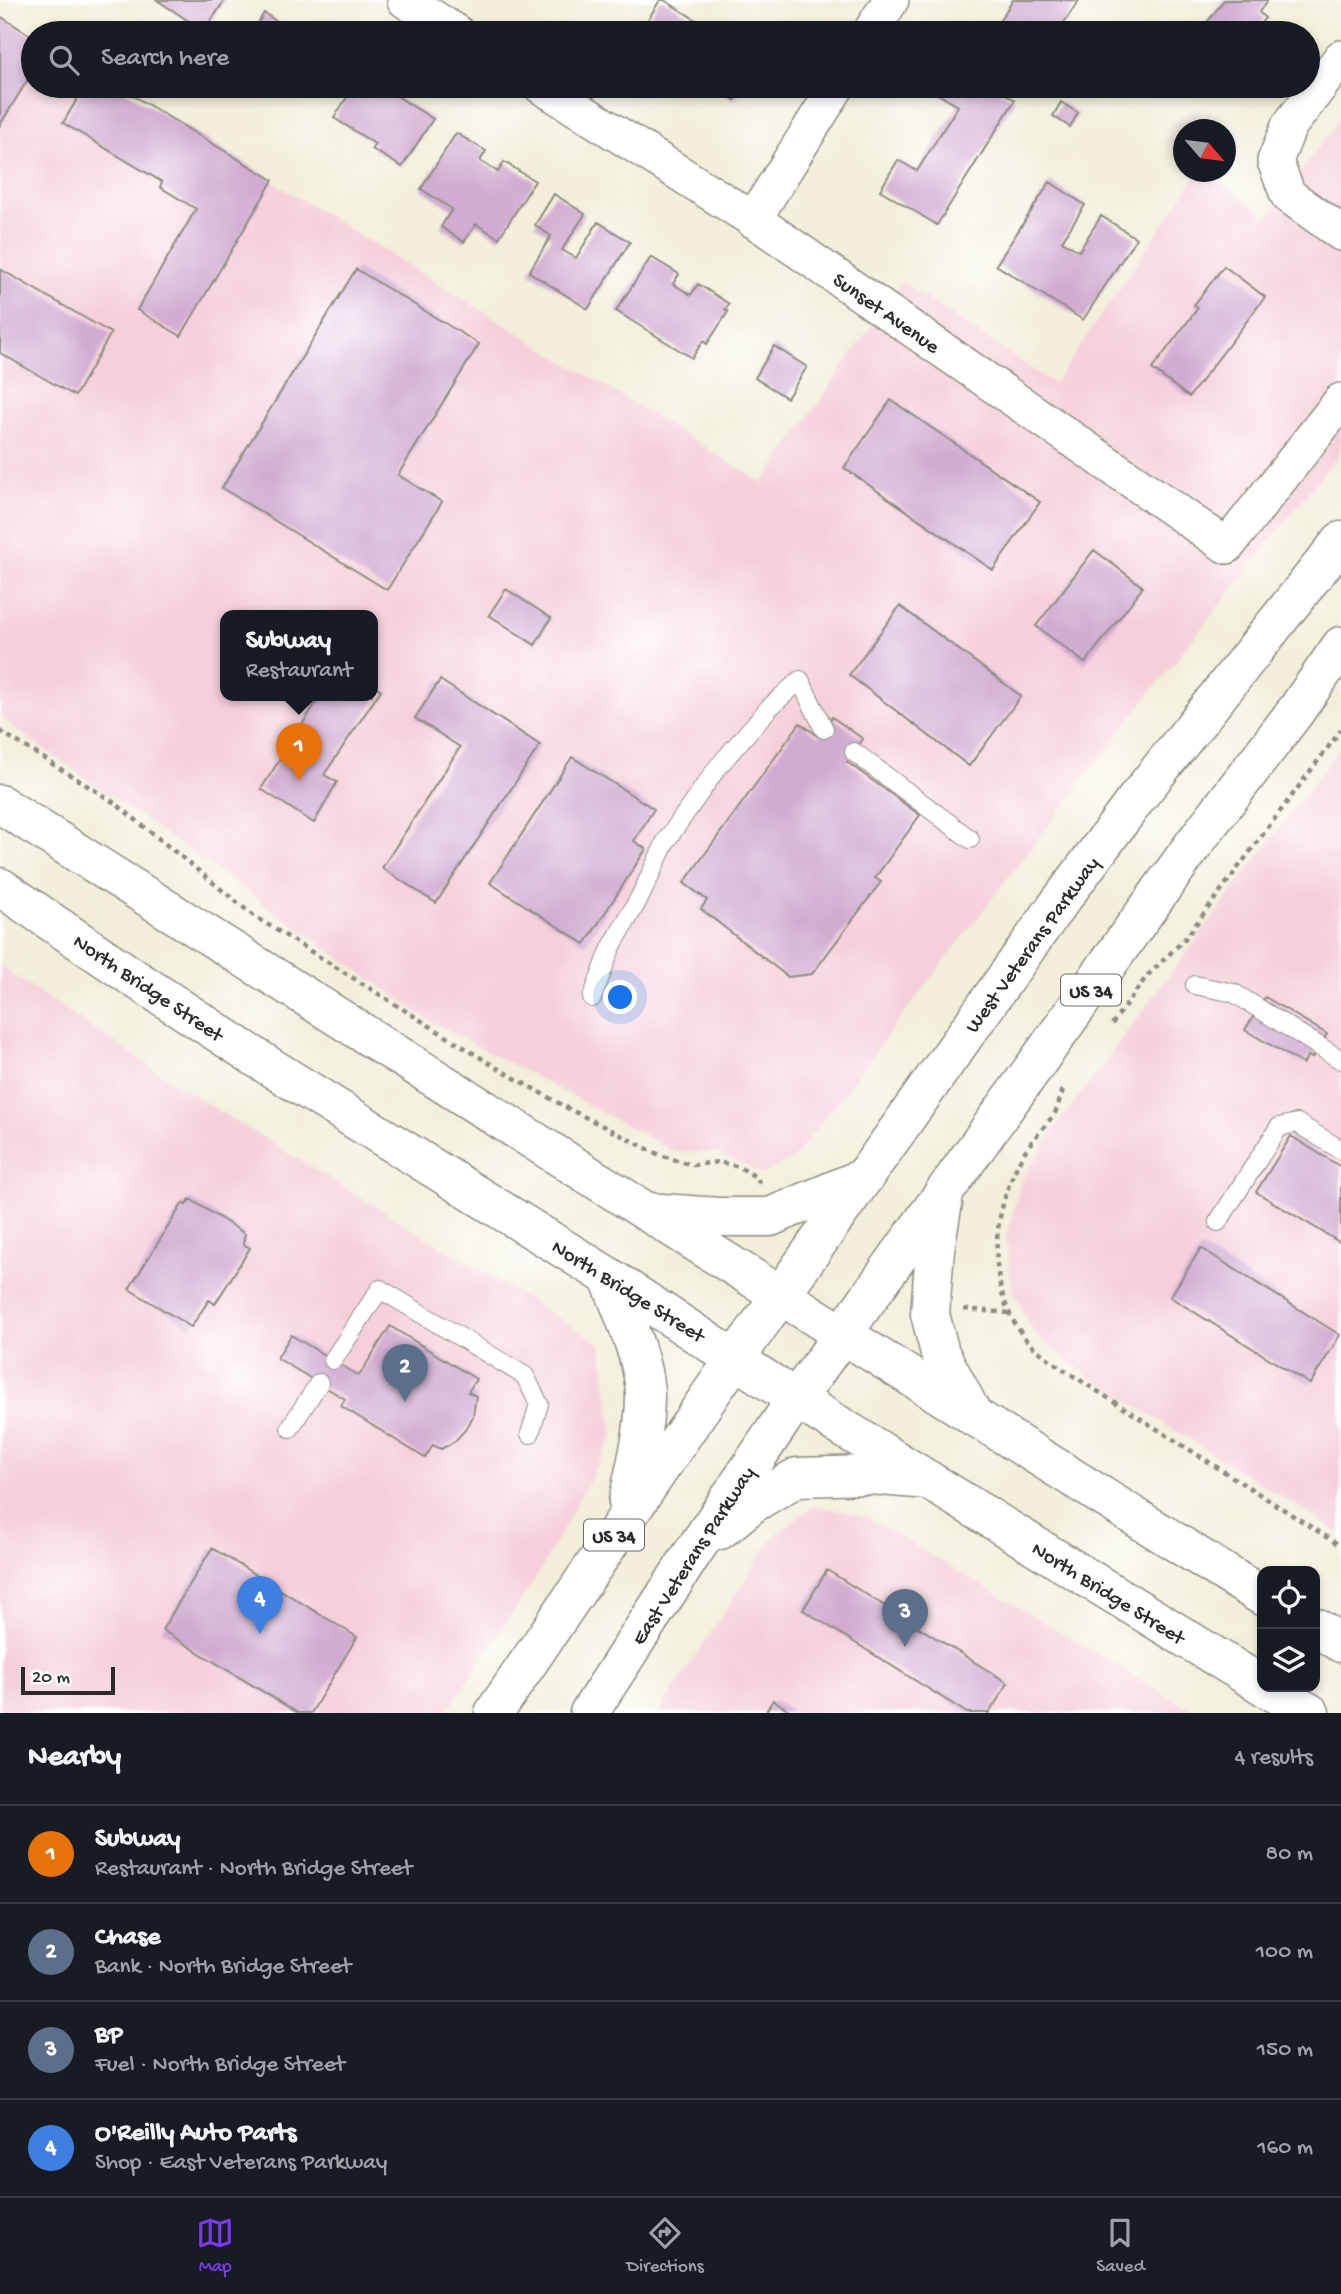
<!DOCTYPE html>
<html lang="en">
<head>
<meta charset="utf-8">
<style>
  body { margin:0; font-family:"Gochi Hand",sans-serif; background:#20242c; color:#f1f3f6 }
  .controls { position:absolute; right:21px; bottom:21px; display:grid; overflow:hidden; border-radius:14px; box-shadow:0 4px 10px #0003 }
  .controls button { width:63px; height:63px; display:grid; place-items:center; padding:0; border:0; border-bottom:2px solid #363941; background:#171b24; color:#f1f3f6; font:35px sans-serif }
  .compass { position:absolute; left:1173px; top:119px; width:63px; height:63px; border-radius:50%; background:#171b24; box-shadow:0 4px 10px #0003; rotate:118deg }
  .scale { position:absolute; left:21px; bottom:18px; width:94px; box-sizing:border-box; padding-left:7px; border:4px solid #2b2b2b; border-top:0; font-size:19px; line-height:24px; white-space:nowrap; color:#2b2b2b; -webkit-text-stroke:5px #fff; paint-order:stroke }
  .you { position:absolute; left:621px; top:998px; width:24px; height:24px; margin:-18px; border:5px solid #fff; border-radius:50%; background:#1a73e8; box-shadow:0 0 0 10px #1a73e833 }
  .badge { display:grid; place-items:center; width:46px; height:46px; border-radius:50%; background:#7c3aed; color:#fff; font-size:23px; font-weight:700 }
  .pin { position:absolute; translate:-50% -58px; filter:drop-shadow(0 2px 4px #0008) }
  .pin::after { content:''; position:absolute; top:37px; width:24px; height:21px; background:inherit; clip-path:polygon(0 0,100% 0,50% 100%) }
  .popup { position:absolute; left:220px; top:610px; width:158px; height:91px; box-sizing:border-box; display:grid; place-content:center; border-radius:14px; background:#171b24; filter:drop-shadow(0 2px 5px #0005); font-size:23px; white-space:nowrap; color:#9ea1a6 }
  .popup b { font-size:26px; color:#f1f3f6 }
  .popup::after { content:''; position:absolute; left:50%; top:100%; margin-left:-14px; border:14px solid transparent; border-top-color:#171b24 }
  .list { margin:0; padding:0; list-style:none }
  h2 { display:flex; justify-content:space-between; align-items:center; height:91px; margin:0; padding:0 28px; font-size:30px }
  h2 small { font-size:23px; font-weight:400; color:#9ea1a6 }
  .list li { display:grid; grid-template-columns:46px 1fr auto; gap:21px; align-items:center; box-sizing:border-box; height:98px; padding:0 28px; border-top:2px solid #363941 }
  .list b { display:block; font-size:26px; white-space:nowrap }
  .list p { margin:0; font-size:23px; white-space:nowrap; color:#9ea1a6 }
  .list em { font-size:23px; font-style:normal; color:#9ea1a6 }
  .icon { flex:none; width:38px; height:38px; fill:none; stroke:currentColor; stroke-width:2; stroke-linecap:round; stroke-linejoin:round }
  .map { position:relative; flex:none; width:1341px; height:1713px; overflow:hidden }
  .search { position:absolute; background:#171b24; box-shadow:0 4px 10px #0003; left:21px; right:21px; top:21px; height:77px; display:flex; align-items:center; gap:18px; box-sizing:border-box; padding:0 24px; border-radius:38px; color:#9ea1a6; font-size:26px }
  .sheet { height:483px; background:#171b24 }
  nav { display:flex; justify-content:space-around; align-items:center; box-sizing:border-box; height:98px; border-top:2px solid #363941; background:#171b24; font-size:19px; color:#9ea1a6 }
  nav a { display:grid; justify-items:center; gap:4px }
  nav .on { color:#7c3aed }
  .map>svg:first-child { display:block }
  .built { fill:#f5cfda; fill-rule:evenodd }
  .building { fill:#d1acd2 }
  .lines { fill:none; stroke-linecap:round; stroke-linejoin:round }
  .service-casing { stroke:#8e8c82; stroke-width:20 }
  .minor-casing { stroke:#8e8c82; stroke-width:38 }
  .primary-casing { stroke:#8e8c82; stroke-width:41 }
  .trunk-casing { stroke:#8e8c82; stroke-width:41 }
  .path { stroke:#8e8c82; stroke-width:4.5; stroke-dasharray:5 5; stroke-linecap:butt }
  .service { stroke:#fff; stroke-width:18 }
  .minor { stroke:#fff; stroke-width:35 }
  .primary { stroke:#fff; stroke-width:38 }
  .trunk { stroke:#fff; stroke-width:38 }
  .labels { text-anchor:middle; stroke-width:6; stroke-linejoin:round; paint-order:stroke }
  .shield { fill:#fff; stroke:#6b6b6b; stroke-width:2 }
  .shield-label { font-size:19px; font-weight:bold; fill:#2b2b2b }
  .street-label { font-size:21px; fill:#2b2b2b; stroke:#fff }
</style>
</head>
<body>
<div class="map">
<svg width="1341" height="1713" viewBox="0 0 1341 1713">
  <rect width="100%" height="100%" fill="#fff"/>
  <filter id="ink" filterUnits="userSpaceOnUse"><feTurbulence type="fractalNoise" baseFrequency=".0143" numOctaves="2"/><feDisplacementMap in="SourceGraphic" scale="14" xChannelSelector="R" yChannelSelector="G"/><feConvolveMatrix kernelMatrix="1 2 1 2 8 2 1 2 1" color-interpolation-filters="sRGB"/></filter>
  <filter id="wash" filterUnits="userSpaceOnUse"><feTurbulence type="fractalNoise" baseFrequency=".00686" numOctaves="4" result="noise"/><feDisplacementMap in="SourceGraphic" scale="28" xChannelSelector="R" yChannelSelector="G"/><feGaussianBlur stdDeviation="1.57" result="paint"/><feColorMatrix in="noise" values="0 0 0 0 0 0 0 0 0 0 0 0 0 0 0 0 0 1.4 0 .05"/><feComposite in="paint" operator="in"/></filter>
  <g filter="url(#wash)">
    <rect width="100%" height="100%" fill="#f2eed9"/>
    <!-- built -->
    <path class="built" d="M0,15L33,35V86H116L763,483L902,282L1054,384L1199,172H1206L1267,217L1341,117V451L1122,729L794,1158L763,1174L717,1153L675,1152L427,1019L0,718ZM226,615H372V695H226Z
      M1341,746V1534L1090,1377L1034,1334L1012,1287L1006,1239L1021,1181L1050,1135Z
      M0,966L198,1098L601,1344L613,1437L539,1573L446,1713H0Z
      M814,1505L867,1517L1197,1713H658L773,1537Z"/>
    <g id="blocks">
      <!-- building -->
      <path class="building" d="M157,0H225L204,31Z
        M660,0H664L717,33H640Z
        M1013,0H1079L1057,33H1010L997,25Z
        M1224,0H1268L1259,12L1265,18L1253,33H1199Z
        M264,13L290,30L292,26L303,33H252Z
        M0,16L33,37V71L0,125Z
        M85,86H117L273,180L181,336L137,310L196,209L160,187L162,182L63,123Z
        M354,86H381L433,119L402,167L372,149L375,144L334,118Z
        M713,86H744L735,100Z
        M943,86H992L1015,100L937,225L880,190L898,160L917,171L958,106L938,94Z
        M1061,102L1078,113L1070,127L1053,116Z
        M456,133L486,151L480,161L498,172L504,162L535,181L499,238L476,224L464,242L441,227L452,209L421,189Z
        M1050,182L1085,205L1062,241L1079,251L1101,216L1136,238L1083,320L996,265Z
        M554,194L585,214L562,250L576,258L598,222L630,242L588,309L529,272L551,236L535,225Z
        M651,257L679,274L673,284L691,295L698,284L729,304L725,309L728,312L707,344L703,341L692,358L616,311Z
        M1224,266L1265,297L1189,397L1152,369L1198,308L1194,305Z
        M0,269L111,333L75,396L0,353Z
        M356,269L479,344L398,475L442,502L387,590L222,488Z
        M774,346L807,367L787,398L755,378Z
        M891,400L1040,502L993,570L844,468Z
        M1094,550L1143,587L1085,663L1036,626Z
        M506,589L551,618L535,645L489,615Z
        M900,606L1021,696L969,766L849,675Z
        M440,680L540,745L436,903L382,868L460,747L415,718Z
        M372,684L381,690L324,775L337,782L314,823L261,789L321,695H372Z
        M832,717L863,739L847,762L920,815L875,878L881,882L812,974L788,977L701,909L707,900L684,883L800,723L818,736Z
        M572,757L654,809L634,841L646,849L585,944L490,883Z
        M1265,997L1327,1034L1312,1058L1308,1056L1303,1064L1245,1030Z
        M1291,1136L1341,1167V1243L1256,1192Z
        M190,1199L245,1234L243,1244L250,1248L215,1304L209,1300L191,1327L129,1289L183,1203L186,1205Z
        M1201,1248L1340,1335L1310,1384L1170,1297Z
        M390,1326L476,1379L468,1392L476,1396L473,1416L467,1428L454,1442L441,1449L433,1445L425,1458L341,1406L345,1399L277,1358L291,1335L359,1376Z
        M212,1548L357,1637L311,1713H298L162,1630Z
        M827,1570L1008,1683L989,1713H967L803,1610Z
        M773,1700L794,1713H765Z"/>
    </g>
  </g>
  <g filter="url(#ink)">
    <use href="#blocks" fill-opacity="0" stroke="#8e8c82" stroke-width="2"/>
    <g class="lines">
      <defs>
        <path id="service" d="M854,752L970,839
          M1195,985L1234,993L1341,1060
          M592,998L611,948L641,895L666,841L717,768L769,708L800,680L824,729
          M1218,1222L1279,1127L1297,1123L1341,1150
          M333,1360L380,1289L525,1376L539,1404L530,1434
          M290,1428L319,1383"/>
        <path id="minor" d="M405,0L457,33
          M870,33L891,0
          M1341,58L1289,126L1275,161L1288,195L1341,233
          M541,86L757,222L1227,546L1341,401
          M753,220L837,86"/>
        <path id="primary" d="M943,1202L935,1249L930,1314L940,1353L974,1417
          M647,1212L718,1217H770L865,1177
          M609,1277C621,1309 645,1362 645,1396C645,1431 635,1468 628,1502
          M720,1530L752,1504L797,1477L869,1475L928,1480
          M494,1713L716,1386L1053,911L1137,798L1341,541
          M589,1713L694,1551L796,1399L1196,841L1295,712L1341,646"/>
        <path id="trunk" d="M0,804L647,1212L1262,1596
          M0,887L134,978L272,1068L609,1277L796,1399L1262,1685
          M1315,1627L1341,1643
          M1265,1687L1310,1713"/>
      </defs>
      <!-- service casing -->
      <use href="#service" class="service-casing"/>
      <!-- minor casing -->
      <use href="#minor" class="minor-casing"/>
      <!-- primary casing -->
      <use href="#primary" class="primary-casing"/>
      <!-- trunk casing -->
      <use href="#trunk" class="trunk-casing"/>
      <!-- path -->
      <path class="path" d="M0,731L115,803L254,916L497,1068L569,1109L660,1155L693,1165L718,1162L740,1167L757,1178L760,1184
        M1112,1024L1147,976L1184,940L1341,730
        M1063,1090C1060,1097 1059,1104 1056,1111C1046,1127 1031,1139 1021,1158C992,1213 984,1285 1024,1337C1033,1349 1049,1358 1061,1368L1341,1546
        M964,1309L1009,1313"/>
      <!-- service -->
      <use href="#service" class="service"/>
      <!-- minor -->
      <use href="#minor" class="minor"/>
      <!-- primary -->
      <use href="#primary" class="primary"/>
      <!-- trunk -->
      <use href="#trunk" class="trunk"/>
    </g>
  </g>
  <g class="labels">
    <!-- shield labels -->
    <g class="shield">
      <rect x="1061" y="974.5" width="60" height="31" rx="5"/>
      <rect x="584" y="1519.5" width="60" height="31" rx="5"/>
    </g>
    <g class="shield-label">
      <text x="1091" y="997">US 34</text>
      <text x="614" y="1542">US 34</text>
    </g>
    <!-- street labels -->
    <g class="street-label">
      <text transform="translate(887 312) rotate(35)" y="7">Sunset Avenue</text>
      <text transform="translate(1031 944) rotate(-54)" y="7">West Veterans Parkway</text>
      <text transform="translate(149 987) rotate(34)" y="7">North Bridge Street</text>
      <text transform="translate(629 1290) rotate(32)" y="7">North Bridge Street</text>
      <text transform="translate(692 1555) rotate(-57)" y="7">East Veterans Parkway</text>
      <text transform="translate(1109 1592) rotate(32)" y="7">North Bridge Street</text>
    </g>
  </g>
</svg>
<div class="controls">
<button><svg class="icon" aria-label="locate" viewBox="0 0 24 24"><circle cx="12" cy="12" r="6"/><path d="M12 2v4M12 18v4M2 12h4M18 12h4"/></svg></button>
<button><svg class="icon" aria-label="layers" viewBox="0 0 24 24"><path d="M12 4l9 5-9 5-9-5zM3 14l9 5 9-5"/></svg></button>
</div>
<svg class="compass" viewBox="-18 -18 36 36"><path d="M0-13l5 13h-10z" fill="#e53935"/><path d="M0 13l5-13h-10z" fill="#9ea1a6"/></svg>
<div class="scale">20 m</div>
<div class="you"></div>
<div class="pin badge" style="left:299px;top:781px;background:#e8710a">1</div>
<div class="popup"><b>Subway</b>Restaurant</div>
<div class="pin badge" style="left:405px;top:1402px;background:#5c6f8a">2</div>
<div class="pin badge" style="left:905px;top:1647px;background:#5c6f8a">3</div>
<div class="pin badge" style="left:260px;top:1634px;background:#3f7fe0">4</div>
<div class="search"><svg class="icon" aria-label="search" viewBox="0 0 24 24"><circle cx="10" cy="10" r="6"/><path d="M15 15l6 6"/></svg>Search here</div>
</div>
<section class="sheet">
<h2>Nearby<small>4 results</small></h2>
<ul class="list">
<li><span class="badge" style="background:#e8710a">1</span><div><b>Subway</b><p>Restaurant · North Bridge Street</p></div><em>80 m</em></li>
<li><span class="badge" style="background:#5c6f8a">2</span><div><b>Chase</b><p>Bank · North Bridge Street</p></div><em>100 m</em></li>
<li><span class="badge" style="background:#5c6f8a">3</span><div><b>BP</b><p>Fuel · North Bridge Street</p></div><em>150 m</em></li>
<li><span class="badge" style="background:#3f7fe0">4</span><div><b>O'Reilly Auto Parts</b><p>Shop · East Veterans Parkway</p></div><em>160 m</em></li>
</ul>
</section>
<nav>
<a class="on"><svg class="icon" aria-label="map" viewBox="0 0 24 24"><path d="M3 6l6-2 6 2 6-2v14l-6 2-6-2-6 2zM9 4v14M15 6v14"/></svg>Map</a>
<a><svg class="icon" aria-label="directions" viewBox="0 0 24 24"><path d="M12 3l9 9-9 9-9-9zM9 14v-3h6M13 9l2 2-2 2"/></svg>Directions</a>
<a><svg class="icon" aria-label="saved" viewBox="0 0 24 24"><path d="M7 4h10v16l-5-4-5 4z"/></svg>Saved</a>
</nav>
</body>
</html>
